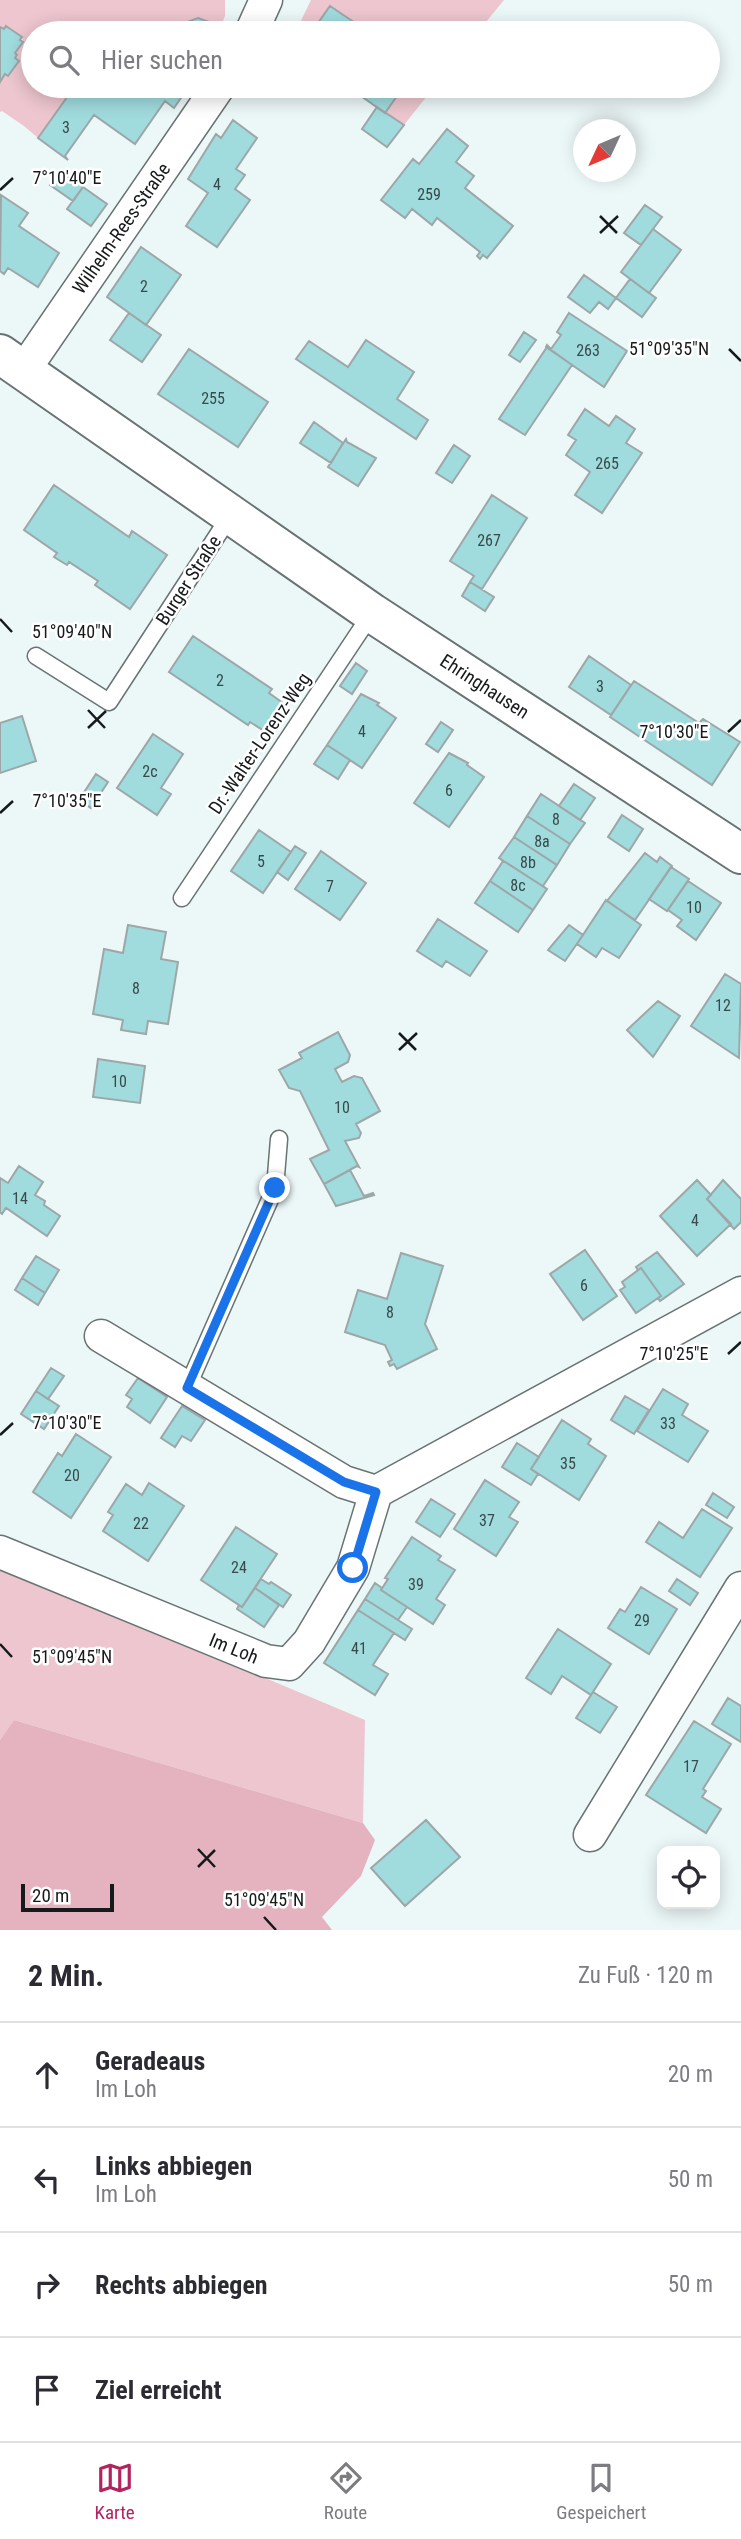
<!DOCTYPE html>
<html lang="de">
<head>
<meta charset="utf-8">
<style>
  body { margin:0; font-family:"Roboto Condensed",sans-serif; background:#f2f2f3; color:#2b2b33 }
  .controls { position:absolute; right:21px; bottom:21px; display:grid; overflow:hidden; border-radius:14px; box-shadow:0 4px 18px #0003 }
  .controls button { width:63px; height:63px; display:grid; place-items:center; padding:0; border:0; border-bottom:2px solid #e1e1e2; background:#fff; color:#2b2b33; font:35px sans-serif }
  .compass { position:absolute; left:573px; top:119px; width:63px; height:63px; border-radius:50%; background:#fff; box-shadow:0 4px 18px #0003; rotate:226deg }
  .scale { position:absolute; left:21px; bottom:18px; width:93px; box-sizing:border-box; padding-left:7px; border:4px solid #161a1a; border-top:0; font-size:19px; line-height:24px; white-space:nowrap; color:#161a1a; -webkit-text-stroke:5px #fff; paint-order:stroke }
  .stop { position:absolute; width:21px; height:21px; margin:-16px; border:5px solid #1a73e8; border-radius:50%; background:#fff }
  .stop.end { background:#1a73e8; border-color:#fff; box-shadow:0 2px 7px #0008 }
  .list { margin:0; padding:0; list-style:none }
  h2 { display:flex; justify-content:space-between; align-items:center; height:91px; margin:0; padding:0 28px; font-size:30px }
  h2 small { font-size:23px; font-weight:400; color:#7c7c81 }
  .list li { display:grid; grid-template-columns:46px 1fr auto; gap:21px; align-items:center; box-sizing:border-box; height:105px; padding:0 28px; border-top:2px solid #e1e1e2 }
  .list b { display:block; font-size:26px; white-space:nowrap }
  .list p { margin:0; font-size:23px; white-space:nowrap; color:#7c7c81 }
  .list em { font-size:23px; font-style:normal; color:#7c7c81 }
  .icon { flex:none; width:38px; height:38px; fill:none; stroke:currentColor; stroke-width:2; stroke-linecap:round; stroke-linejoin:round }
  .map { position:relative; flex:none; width:741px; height:1930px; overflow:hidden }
  .search { position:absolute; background:#fff; box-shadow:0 4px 18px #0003; left:21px; right:21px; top:21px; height:77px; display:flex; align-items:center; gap:18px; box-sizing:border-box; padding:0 24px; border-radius:38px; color:#7c7c81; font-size:26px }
  .sheet { height:511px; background:#fff }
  nav { display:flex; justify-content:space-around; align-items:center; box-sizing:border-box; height:98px; border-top:2px solid #e1e1e2; background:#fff; font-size:19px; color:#7c7c81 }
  nav a { display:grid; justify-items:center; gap:4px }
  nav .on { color:#b1245d }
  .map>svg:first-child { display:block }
  .green { fill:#edc6cf }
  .forest { fill:#e5b3bf }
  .building { fill:#a0dbde; stroke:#9da7a8; stroke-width:2 }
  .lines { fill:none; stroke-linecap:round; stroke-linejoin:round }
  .lane-casing { stroke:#697373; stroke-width:19 }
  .street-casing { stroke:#697373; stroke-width:35 }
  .secondary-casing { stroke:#697373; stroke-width:42 }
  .lane { stroke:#fff; stroke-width:16 }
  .street { stroke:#fff; stroke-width:32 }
  .secondary { stroke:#fff; stroke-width:38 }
  .route { stroke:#1a73e8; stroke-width:9 }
  .ticks { fill:none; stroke:#161a1a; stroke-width:2.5 }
  .labels { text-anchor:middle; stroke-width:5; stroke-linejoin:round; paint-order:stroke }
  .number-label { font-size:16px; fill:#384a4b }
  .street-label { font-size:19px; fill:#161a1a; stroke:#fff }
  .ticks-label { font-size:18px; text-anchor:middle; fill:#161a1a; stroke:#fff; stroke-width:5; stroke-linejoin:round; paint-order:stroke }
</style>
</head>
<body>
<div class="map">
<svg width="741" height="1930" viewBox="0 0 741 1930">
  <rect width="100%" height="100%" fill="#ecf7f7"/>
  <!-- green -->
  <path class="green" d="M0,0H225V16L218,33L212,23L198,18L187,22L178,33H33V86H75L38,138L24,126L2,111L0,112V82L5,74L9,76L19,61L15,58L17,55L15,53L23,41L22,37L6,26L4,29L0,27Z
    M311,0H504L477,33H385L378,28L374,33H370L330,6L311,33H295Z
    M404,86H435L404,125L385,113Z
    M0,1566L365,1720L363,1823L14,1720L0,1740Z"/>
  <!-- forest -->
  <path class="forest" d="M14,1720L363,1823L375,1840L361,1876L322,1917L332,1930H0V1740Z"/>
  <!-- building -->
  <path class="building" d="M330,6L370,33H311Z
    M198,18L212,23L218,33H178L187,22Z
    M6,26L22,37L20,40L23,42L15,53L17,55L15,58L19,61L8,76L5,74L0,82V27L4,29Z
    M75,86H189L174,108L165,101L135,144L94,115L65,156L68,160L38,138Z
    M347,86H404L385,113Z
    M377,107L404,125L387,147L362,129Z
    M233,120L257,138L236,169L245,175L235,189L250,200L217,247L186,226L208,193L188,179L216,134L221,138Z
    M447,129L468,146L456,162L474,176L465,188L513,226L487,258L483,255L480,259L477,256L480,252L437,218L432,225L412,209L405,218L381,200L413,159L419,164Z
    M60,171L83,187L73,201L50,185Z
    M83,187L107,204L91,226L67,209Z
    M1,195L28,213L19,226L59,253L38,287L8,268L4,274L0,271Z
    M645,205L662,217L641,245L624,233Z
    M653,229L681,250L649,293L621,272Z
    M141,247L181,275L146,325L107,297Z
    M584,275L616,298L608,309L599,302L590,313L568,297Z
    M630,279L656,298L642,317L616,298Z
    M129,313L161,335L142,362L110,340Z
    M569,313L627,351L604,387L546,347L547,345L551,349L561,335L557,332Z
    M524,332L536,340L520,362L509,355Z
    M366,340L414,372L397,399L428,420L416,439L296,359L309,341L348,367Z
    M547,347L572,365L525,435L499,419Z
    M189,349L268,402L238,447L158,394Z
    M585,409L609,426L616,416L635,429L626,443L642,453L602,513L575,495L590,472L566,455L576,440L568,435Z
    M314,422L343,443L331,463L300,443Z
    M346,439L347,442L376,458L358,486L328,467Z
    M454,445L470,456L452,483L436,473Z
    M54,485L129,537L132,531L167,555L130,609L95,585L98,581L69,562L67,565L54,557L57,553L24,530Z
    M492,495L527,518L482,589L470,582L474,576L450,561Z
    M470,582L494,597L485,611L462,596Z
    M193,636L272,689L269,693L283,703L285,717L272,736L250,722L248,725L169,672Z
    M589,656L631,685L611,715L569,687Z
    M356,663L367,671L352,694L340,686Z
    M634,681L699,723L703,719L740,742L712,785L610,717Z
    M361,694L379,703L377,705L396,718L362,768L327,745Z
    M22,716L36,761L0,773V723Z
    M441,722L453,730L438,752L426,744Z
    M153,734L183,754L161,788L171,794L157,815L117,788Z
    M327,745L350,760L338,779L314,764Z
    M449,753L468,763L467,765L484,777L449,827L414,803Z
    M96,774L108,782L91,808L79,800Z
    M574,784L595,798L580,820L559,806Z
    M541,794L585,823L570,844L527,816Z
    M622,815L643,829L629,851L608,837Z
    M527,816L570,844L557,865L514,837Z
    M259,830L291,852L263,893L231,871Z
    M514,837L557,865L543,886L547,889L499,858Z
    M295,846L306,853L288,880L277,872Z
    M321,851L366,883L340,920L295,889Z
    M645,853L657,862L660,857L672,866L635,920L607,901Z
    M499,858L547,889L533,910L490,881L503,861Z
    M671,867L689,879L667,911L649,899Z
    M490,881L533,910L518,932L475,903Z
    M688,881L721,903L696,940L677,926L682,920L668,910Z
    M606,900L641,925L619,958L602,948L596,957L577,944Z
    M438,919L487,951L470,976L446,961L442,967L417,951Z
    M128,925L166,932L161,959L178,962L168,1024L148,1021L146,1034L121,1030L123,1020L93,1014L104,949L123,953Z
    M569,925L583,935L565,961L548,950Z
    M725,974L741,984L739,1058L691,1026Z
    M658,1001L680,1016L653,1057L627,1030Z
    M338,1032L350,1055L348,1062L335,1069L342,1082L354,1076L362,1078L380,1111L356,1124L361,1133L359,1138L345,1141L359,1167L357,1166L324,1184L310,1159L329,1150L300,1091L289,1088L279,1070L302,1058L299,1053Z
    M98,1059L145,1066L140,1103L93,1097Z
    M19,1166L43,1182L35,1195L45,1201L44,1205L60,1216L47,1236L6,1208L2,1214L0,1212V1178L8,1183Z
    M350,1170L364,1196L373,1193L374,1195L336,1206L324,1184Z
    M697,1180L711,1195L707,1199L731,1224L697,1256L660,1216Z
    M723,1180L741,1199V1222L734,1229L707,1199Z
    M585,1250L617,1296L583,1320L550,1274Z
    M657,1252L684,1284L660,1301L658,1298L661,1296L641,1268L638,1270L636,1267Z
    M401,1253L443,1266L425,1324L437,1349L397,1369L394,1364L390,1366L388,1362L392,1360L385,1345L345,1332L358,1290L387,1299Z
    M36,1256L59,1270L45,1293L22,1278Z
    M641,1268L661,1296L636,1313L620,1290L625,1287L622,1282Z
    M22,1278L45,1293L38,1305L15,1290Z
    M51,1368L64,1376L48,1399L36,1391Z
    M138,1378L167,1397L150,1423L127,1407L132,1399L126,1395Z
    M663,1389L688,1404L682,1415L708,1431L688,1462L637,1431Z
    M36,1391L59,1406L44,1429L21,1414Z
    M625,1396L649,1410L634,1434L611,1420Z
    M182,1406L205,1420L191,1441L182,1436L175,1447L161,1438Z
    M562,1420L591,1439L588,1444L606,1456L579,1500L531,1469Z
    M76,1434L111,1457L71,1518L33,1492L58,1453L62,1456Z
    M517,1443L539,1457L531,1469L538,1474L531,1485L502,1467Z
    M485,1480L519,1502L509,1517L518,1522L496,1556L454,1529Z
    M149,1483L184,1506L148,1561L103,1531L113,1515L108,1512L126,1484L142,1495Z
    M713,1493L734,1507L727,1518L706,1505Z
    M431,1499L455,1514L440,1537L416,1522Z
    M702,1509L732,1528L700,1577L646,1542L659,1522L683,1538Z
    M236,1527L277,1554L242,1607L201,1580Z
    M412,1537L441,1556L438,1560L455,1570L436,1599L445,1605L433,1624L381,1590L388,1579L385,1578Z
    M261,1579L269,1584L271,1582L291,1595L283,1607L255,1588Z
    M677,1579L698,1593L690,1605L669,1591Z
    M375,1583L382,1588L381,1590L407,1607L398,1620L365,1599Z
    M641,1587L677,1609L649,1654L608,1628L620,1609L625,1612Z
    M255,1588L279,1605L264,1627L237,1609L239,1605L242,1607Z
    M365,1599L412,1629L405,1640L358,1610Z
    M358,1610L394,1633L373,1665L388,1674L375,1695L324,1663Z
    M558,1629L611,1664L591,1695L562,1676L551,1694L526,1678Z
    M593,1692L617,1707L600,1733L576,1718Z
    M728,1698L741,1706V1742L712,1724Z
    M694,1721L731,1744L703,1789L706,1791L702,1797L721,1809L706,1833L646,1795Z
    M426,1820L460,1857L405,1906L371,1868Z"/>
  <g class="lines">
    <defs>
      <path id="lane" d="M36,656L109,702L230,516
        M182,898L372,613
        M187,1388L275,1188L279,1139"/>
      <path id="street" d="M251,33L266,0
        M24,370L219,86
        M101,1336L344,1482L376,1492L741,1293
        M0,1552L266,1661L289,1664L309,1642L353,1568L376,1492
        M590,1835L741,1588"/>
      <path id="secondary" d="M0,354L372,613L741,854"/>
    </defs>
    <!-- lane casing -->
    <use href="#lane" class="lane-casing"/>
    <!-- street casing -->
    <use href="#street" class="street-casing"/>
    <!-- secondary casing -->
    <use href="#secondary" class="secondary-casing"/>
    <!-- lane -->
    <use href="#lane" class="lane"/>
    <!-- street -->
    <use href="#street" class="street"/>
    <!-- secondary -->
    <use href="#secondary" class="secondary"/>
  </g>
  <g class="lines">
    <!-- route -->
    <path class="route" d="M275,1188L187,1388L344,1482L376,1492L353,1568"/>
  </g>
  <!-- ticks -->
  <path class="ticks" d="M0,190L13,178M600,216L617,233M600,233L618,216M729,349L741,361M0,619L12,632M88,710L105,728M88,728L106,711M728,732L741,720M0,813L13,801M399,1033L416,1050M399,1050L417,1033M728,1354L741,1342M0,1435L13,1423M0,1644L12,1657M198,1849L215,1867M198,1867L215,1850M264,1917L276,1930"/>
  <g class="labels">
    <!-- number labels -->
    <g class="number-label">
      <text x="66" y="133">3</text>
      <text x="217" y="190">4</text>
      <text x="429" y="200">259</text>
      <text x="144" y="292">2</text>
      <text x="588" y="356">263</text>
      <text x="213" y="404">255</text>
      <text x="607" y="469">265</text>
      <text x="489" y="546">267</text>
      <text x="220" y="686">2</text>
      <text x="600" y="692">3</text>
      <text x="362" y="737">4</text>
      <text x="150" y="777">2c</text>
      <text x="449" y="796">6</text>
      <text x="556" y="825">8</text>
      <text x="542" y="847">8a</text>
      <text x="261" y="867">5</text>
      <text x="528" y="868">8b</text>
      <text x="518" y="891">8c</text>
      <text x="330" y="892">7</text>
      <text x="694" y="913">10</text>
      <text x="136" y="994">8</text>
      <text x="723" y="1011">12</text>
      <text x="119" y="1087">10</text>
      <text x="342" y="1113">10</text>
      <text x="20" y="1204">14</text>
      <text x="695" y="1226">4</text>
      <text x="584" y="1291">6</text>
      <text x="390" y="1318">8</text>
      <text x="668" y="1429">33</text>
      <text x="568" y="1469">35</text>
      <text x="72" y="1481">20</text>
      <text x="487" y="1526">37</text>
      <text x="141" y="1529">22</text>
      <text x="239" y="1573">24</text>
      <text x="416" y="1590">39</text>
      <text x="642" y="1626">29</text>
      <text x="359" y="1654">41</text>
      <text x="691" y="1772">17</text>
    </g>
    <!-- street labels -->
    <g class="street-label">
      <text transform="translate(121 228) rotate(-55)" y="7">Wilhelm-Rees-Straße</text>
      <text transform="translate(188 580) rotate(-57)" y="7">Burger Straße</text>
      <text transform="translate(485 686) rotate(33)" y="7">Ehringhausen</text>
      <text transform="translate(259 743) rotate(-56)" y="7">Dr.-Walter-Lorenz-Weg</text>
      <text transform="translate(234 1648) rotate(22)" y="7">Im Loh</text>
    </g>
  </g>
  <g class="ticks-label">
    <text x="67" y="184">7°10'40"E</text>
    <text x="669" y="355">51°09'35"N</text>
    <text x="72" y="638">51°09'40"N</text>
    <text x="674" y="738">7°10'30"E</text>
    <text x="67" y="807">7°10'35"E</text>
    <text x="674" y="1360">7°10'25"E</text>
    <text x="67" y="1429">7°10'30"E</text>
    <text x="72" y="1663">51°09'45"N</text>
    <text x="264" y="1906">51°09'45"N</text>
  </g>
</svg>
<div class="controls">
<button><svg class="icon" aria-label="locate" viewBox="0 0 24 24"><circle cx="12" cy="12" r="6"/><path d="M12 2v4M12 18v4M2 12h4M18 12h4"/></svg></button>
</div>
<svg class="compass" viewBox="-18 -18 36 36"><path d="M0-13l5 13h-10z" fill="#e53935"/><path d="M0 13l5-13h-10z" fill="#7c7c81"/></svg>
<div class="scale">20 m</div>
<div class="stop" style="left:353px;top:1568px"></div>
<div class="stop end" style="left:275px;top:1188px"></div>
<div class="search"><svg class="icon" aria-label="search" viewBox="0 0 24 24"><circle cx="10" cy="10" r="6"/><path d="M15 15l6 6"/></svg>Hier suchen</div>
</div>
<section class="sheet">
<h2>2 Min.<small>Zu Fuß · 120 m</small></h2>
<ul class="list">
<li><svg class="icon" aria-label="ahead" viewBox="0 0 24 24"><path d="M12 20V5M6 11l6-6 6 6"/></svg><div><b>Geradeaus</b><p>Im Loh</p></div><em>20 m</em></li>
<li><svg class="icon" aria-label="left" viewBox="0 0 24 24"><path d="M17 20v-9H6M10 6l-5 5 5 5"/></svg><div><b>Links abbiegen</b><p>Im Loh</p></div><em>50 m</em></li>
<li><svg class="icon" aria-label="right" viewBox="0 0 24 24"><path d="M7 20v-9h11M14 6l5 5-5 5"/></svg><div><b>Rechts abbiegen</b></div><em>50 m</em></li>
<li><svg class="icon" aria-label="arrive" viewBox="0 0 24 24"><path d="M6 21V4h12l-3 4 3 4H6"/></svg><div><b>Ziel erreicht</b></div></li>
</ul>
</section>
<nav>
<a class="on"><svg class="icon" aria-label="map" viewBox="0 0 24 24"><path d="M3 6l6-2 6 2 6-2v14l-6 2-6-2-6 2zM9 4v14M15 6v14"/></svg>Karte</a>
<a><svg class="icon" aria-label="directions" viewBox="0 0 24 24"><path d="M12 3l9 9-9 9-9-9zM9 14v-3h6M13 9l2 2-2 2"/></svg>Route</a>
<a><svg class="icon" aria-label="saved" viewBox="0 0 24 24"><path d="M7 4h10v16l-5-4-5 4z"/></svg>Gespeichert</a>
</nav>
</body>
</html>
